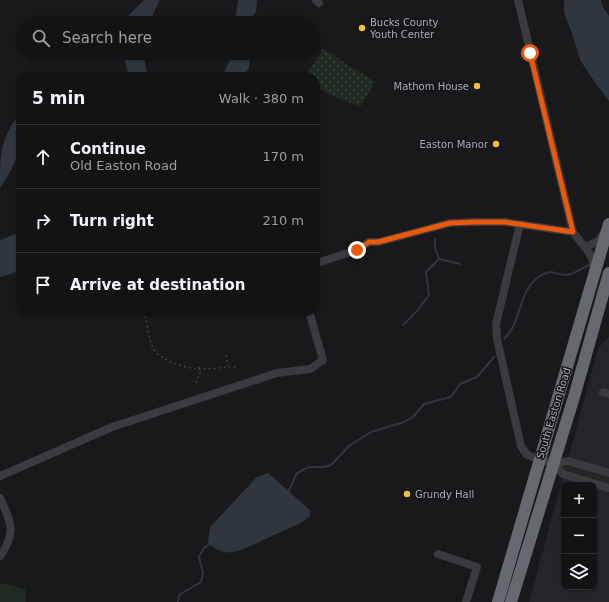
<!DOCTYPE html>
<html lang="en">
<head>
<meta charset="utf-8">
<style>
  body { margin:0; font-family:"DejaVu Sans",sans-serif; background:#1c1b1d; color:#f1f3f6 }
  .controls { position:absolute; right:12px; bottom:12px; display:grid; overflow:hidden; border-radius:8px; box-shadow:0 1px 3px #0004 }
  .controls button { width:36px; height:36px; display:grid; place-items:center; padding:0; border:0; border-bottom:1px solid #323234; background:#131214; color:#f1f3f6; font:20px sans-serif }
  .stop { position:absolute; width:12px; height:12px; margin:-9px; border:3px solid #ea580c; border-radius:50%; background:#fff }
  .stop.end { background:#ea580c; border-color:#fff; box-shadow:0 1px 4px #0008 }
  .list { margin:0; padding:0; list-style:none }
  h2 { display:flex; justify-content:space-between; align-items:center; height:52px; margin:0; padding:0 16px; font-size:17px }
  h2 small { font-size:13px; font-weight:400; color:#9d9ea0 }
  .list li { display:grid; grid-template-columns:26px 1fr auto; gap:12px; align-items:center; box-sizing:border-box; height:64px; padding:0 16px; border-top:1px solid #323234 }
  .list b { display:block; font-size:15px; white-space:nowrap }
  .list p { margin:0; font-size:13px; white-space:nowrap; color:#9d9ea0 }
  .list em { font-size:13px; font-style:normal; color:#9d9ea0 }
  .icon { flex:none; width:22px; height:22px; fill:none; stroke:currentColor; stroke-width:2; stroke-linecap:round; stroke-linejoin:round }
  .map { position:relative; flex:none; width:609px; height:602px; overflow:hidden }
  .search { position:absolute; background:#131214; box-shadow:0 1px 3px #0004; left:16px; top:16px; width:304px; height:44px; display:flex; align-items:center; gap:10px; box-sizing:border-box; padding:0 14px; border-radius:22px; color:#9d9ea0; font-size:15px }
  .panel { position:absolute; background:#131214; box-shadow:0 1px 3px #0004; left:16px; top:72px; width:304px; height:244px; border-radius:16px }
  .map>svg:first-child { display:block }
  .built { fill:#252428; fill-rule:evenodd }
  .grass { fill:#202922 }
  .garden { fill:url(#garden-dots) }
  .water { fill:#2f363e }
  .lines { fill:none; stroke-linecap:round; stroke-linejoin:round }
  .stream { stroke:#2f363e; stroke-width:2 }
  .path { stroke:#404146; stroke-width:1.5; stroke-dasharray:2 3; stroke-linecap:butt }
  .minor { stroke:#3a3a3f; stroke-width:8 }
  .highway { stroke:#666870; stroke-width:12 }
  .route { stroke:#ea580c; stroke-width:5 }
  .poi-dot { fill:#edc13e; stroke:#141316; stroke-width:1.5 }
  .labels { text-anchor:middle; stroke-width:3; stroke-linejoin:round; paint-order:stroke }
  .poi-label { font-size:10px; fill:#abaeba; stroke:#141316; text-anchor:start }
  .street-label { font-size:10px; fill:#abaeba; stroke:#141316 }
</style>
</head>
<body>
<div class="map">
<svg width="609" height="602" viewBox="0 0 609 602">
  <defs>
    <pattern id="garden-dots" width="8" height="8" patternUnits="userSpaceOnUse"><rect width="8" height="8" fill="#202922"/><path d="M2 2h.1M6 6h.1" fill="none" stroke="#3e4640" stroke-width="1.8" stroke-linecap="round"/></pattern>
  </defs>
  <rect width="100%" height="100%" fill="#19181b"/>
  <!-- built -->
  <path class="built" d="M609,336V602H529L598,349ZM564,485H594V587H564Z"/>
  <!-- grass -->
  <path class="grass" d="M563,466L609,480V483L563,469Z
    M0,583L25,589L26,602H0Z"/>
  <!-- garden -->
  <path class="garden" d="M323,49L375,82L360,107L331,95L315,85V77H305Z"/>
  <!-- water -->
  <path class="water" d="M144,0H160L153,14L151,23H126L127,17Z
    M238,0H257L256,12L250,23L235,22Z
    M564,0H601L603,7L609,16V101L594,81L580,60L572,33L564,13Z
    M123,53H143L148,77H129Z
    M233,53H250L249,68L243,77H222Z
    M21,111C21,146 20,159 0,188C0,152 0,140 21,111Z
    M21,232V271L0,277V240Z
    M268,473L310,510V516L301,523L241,550C228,555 218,552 208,543L210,527L257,477Z"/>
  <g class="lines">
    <!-- stream -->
    <path class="stream" d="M435,239V248L439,259L460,264
      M403,325L417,311L429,295L426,272L439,259
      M504,339C523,321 517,291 540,276C552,268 556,275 567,275C575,274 582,268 589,265
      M288,492L297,473L309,467H325L331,465L349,446L371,432L404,422L413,417L424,404L451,397L460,384L477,377L494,357
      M178,602L179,595L201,582L203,573L199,557L204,548L211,543"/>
    <!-- path -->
    <path class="path" d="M144,311C147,321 149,342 154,350C162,361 185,368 198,369C210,370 225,366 238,367
      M226,355L228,365
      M196,383L200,373L199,367"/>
    <!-- minor -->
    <path class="minor" d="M316,0L319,3
      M518,0L573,232C581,244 593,252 594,268
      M520,224L496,324L497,339L521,446L527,455L554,464L563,474L609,488
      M586,247L598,241L604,233
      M315,265L320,262L357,250L369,242H379L450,223L476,222H505L573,232
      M603,392L609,394
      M554,464L568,461L609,473
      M0,476L112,427L277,373L310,369L323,360L309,311
      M0,498C11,522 17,533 0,556
      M438,554L477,567L466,602"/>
    <!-- highway -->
    <path class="highway" d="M498,602L609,224
      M511,602L574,397L609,273"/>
  </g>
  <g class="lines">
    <!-- route -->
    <path class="route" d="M357,250L369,242H378L450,223L476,222H505L573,232L530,53"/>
  </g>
  <!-- markers -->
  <g class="poi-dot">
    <circle cx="362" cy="28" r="4"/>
    <circle cx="477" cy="86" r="4"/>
    <circle cx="496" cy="144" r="4"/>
    <circle cx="407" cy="494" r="4"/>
  </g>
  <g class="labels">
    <!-- poi labels -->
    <g class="poi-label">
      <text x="370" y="26">Bucks County<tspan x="370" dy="12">Youth Center</tspan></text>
      <text x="469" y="90" text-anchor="end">Mathom House</text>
      <text x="488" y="148" text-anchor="end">Easton Manor</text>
      <text x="415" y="498">Grundy Hall</text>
    </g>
    <!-- street labels -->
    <g class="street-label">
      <text transform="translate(553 413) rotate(-73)" y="4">South Easton Road</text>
    </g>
  </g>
</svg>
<div class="controls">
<button>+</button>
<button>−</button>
<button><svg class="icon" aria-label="layers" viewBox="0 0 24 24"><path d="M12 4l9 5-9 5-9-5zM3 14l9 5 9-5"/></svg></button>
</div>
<div class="stop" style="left:530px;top:53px"></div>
<div class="stop end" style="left:357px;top:250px"></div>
<div class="search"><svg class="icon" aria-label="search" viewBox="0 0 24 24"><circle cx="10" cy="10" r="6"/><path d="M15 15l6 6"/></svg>Search here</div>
<section class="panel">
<h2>5 min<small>Walk · 380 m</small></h2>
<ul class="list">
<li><svg class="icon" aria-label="ahead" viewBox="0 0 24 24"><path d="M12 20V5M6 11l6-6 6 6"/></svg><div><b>Continue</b><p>Old Easton Road</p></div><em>170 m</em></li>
<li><svg class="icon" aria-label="right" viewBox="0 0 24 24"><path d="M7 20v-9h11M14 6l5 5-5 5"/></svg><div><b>Turn right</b></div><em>210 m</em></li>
<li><svg class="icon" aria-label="arrive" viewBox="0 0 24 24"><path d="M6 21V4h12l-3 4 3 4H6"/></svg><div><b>Arrive at destination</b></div></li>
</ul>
</section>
</div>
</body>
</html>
